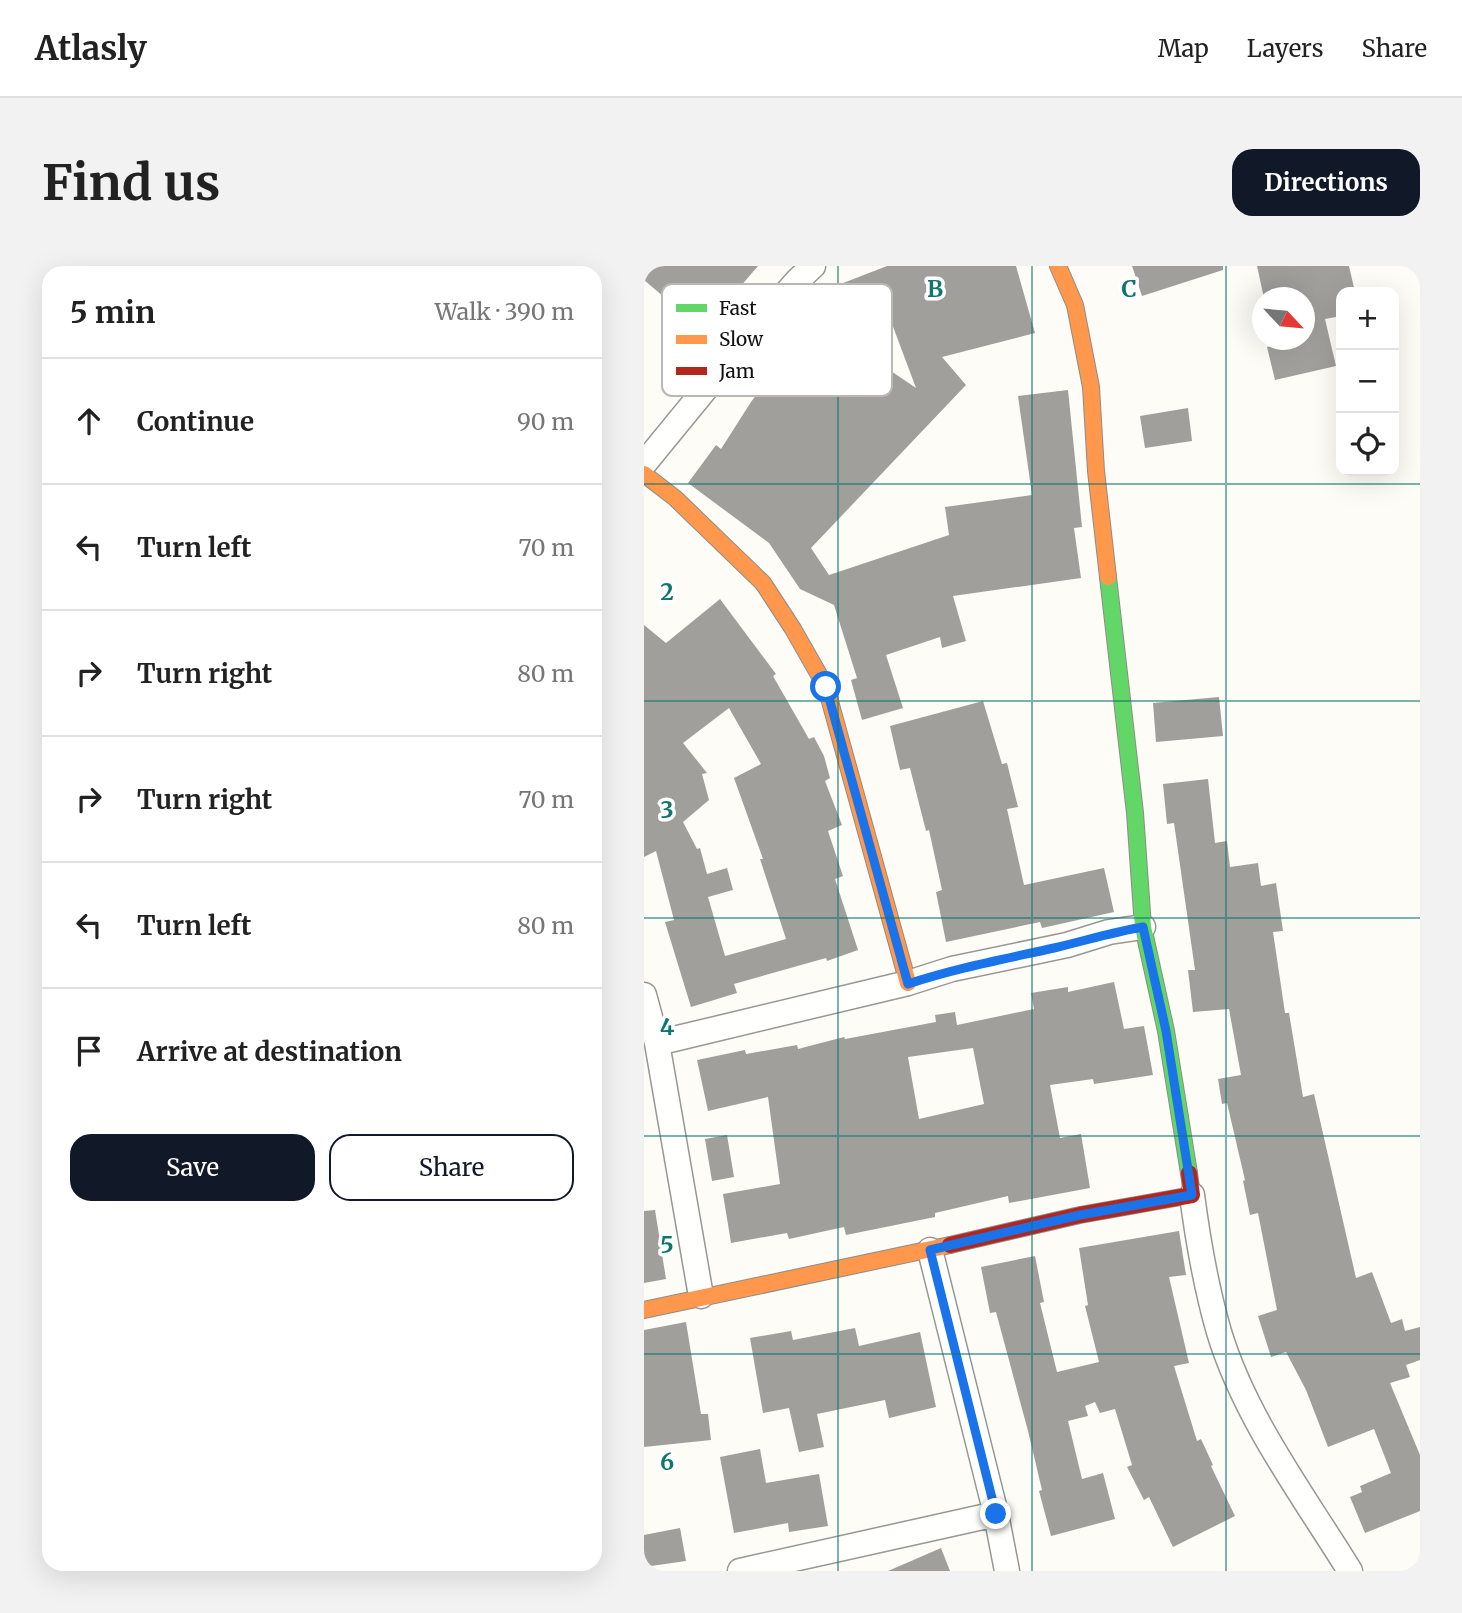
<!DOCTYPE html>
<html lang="en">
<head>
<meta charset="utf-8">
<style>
  body { margin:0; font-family:Merriweather,serif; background:#f2f2f2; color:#222 }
  .controls { position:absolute; right:21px; top:21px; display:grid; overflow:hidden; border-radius:14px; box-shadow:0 7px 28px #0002 }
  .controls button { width:63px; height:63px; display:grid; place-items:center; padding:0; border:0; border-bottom:2px solid #e0e0e0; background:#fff; color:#222; font:35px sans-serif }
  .compass { position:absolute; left:608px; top:21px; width:63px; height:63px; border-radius:50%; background:#fff; box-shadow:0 7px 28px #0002; rotate:116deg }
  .stop { position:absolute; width:21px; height:21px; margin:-16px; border:5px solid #1a73e8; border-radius:50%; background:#fff }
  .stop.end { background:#1a73e8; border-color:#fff; box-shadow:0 2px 7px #0008 }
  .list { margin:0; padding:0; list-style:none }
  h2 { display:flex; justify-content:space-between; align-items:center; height:91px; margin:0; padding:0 28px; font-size:30px }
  h2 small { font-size:23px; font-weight:400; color:#767676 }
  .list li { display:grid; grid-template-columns:46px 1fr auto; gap:21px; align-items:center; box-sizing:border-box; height:126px; padding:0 28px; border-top:2px solid #e0e0e0 }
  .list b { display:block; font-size:26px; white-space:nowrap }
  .list em { font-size:23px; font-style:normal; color:#767676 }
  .actions { display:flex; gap:14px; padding:21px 28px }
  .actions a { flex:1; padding:16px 0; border:2px solid #111827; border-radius:21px; text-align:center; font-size:24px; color:#111827 }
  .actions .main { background:#111827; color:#fff }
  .icon { flex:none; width:38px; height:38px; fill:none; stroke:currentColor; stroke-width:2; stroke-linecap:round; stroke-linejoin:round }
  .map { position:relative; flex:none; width:776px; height:1305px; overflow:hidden; border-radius:21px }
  header { display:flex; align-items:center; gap:42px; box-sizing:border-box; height:98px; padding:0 35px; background:#fff; border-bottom:2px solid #e0e0e0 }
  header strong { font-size:33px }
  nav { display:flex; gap:38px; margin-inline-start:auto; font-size:24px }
  .intro { display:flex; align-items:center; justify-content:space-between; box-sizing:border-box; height:168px; padding:0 42px }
  h1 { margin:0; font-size:49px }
  .button { padding:18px 32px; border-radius:21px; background:#111827; color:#fff; font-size:24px; font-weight:700 }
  main { display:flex; gap:42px; padding:0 42px }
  aside { flex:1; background:#fff; border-radius:21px; box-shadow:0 7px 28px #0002 }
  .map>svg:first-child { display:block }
  .building { fill:#a19f9c; fill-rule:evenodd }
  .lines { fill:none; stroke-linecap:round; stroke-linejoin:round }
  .street-casing { stroke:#979795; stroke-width:27 }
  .fast-casing { stroke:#8e8d8b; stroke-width:18 }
  .slow-casing { stroke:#8e8d8b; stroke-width:18 }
  .jam-casing { stroke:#8e8d8b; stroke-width:18 }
  .street { stroke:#fffffe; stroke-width:24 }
  .fast { stroke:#63d668; stroke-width:16 }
  .slow { stroke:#ff974d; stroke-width:16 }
  .jam { stroke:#b3261e; stroke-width:16 }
  .route { stroke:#1a73e8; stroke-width:9 }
  .grid { fill:none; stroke:#0f766e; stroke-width:2; stroke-opacity:0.55 }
  .key { fill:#fff; stroke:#b8b8b8; stroke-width:2 }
  .key-label { font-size:19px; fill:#111 }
  .grid-label { font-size:23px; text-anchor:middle; font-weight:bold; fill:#0f766e; stroke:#fff; stroke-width:7; stroke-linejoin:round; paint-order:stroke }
</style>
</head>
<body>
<header>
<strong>Atlasly</strong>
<nav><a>Map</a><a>Layers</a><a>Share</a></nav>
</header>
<div class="intro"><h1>Find us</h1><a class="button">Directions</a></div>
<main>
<aside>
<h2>5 min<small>Walk · 390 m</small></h2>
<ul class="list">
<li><svg class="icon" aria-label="ahead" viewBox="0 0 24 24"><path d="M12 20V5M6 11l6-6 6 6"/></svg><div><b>Continue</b></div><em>90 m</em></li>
<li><svg class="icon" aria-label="left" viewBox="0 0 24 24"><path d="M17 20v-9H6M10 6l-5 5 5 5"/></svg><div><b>Turn left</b></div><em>70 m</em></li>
<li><svg class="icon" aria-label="right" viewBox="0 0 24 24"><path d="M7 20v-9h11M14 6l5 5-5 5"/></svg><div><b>Turn right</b></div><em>80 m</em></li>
<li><svg class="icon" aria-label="right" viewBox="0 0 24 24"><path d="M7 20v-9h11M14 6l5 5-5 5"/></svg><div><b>Turn right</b></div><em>70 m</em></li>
<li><svg class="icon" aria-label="left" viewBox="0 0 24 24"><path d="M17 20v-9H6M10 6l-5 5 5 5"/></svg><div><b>Turn left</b></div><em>80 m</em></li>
<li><svg class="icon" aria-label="arrive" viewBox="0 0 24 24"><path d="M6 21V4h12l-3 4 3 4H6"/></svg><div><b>Arrive at destination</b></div></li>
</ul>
<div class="actions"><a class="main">Save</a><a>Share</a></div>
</aside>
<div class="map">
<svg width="776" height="1305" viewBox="0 0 776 1305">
  <rect width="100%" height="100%" fill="#fdfcf7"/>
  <!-- building -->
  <path class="building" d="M0,0H114L59,64L0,14Z
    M243,0H372L391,67L298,91L322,119L167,282L185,309L305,269L301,241L388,229L374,130L424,124L438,261L430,262L437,312L309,330L322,375L298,382L296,371L242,389L259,442L218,454L207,414L213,412L190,339L156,323L125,277L44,217L72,179L77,183L107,136L145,85L141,82L163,48L272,122L242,42L208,55L194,19Z
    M488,0H579V4L498,30Z
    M613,0H705L711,26H697V50L681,53L692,100L631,114L623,81L661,74V32H620Z
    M544,142L548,175L501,182L496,150Z
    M76,333L132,408L129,410L165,473L170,471L180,490L186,512L181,515L198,559L184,565L199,610L191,613L214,684L183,695L182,692L90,718L93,727L47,741L21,656L30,654L12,585L0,591V359L22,377ZM85,442L117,498L90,512L119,593H116L142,673L81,690L64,631L89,624L83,602L63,608L56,582L53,583L39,556L65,534L58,508L63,507L39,477Z
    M575,431L579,470L512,476L509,437Z
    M339,435L358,498L363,497L374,541L363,543L380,619L460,602L470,646L398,662L396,656L302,676L292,626L298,624L285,564L282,565L266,502L256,504L246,460Z
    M564,513L571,577L583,575L586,601L614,597L617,620L632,617L639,665L629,666L641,747H645L659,831L670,828L712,1012L728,1006L747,1057L758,1053L761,1065L776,1061V1094L762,1099L766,1111L746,1117L776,1189V1245L721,1267L706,1231L718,1226L716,1220L747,1207L730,1163L684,1181L662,1124L642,1086L627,1091L614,1050L633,1044L614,947L606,949L599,915L601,914L583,837L578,838L574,813L597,809L585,743L549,746L544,704H551L530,557L523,558L519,518Z
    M470,716L480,763L500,760L509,809L450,818L449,813L406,819L416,872L437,868L446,922L365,937L364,930L291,947V951L202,969L200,961L145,973L143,967L87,977L79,928L136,918L124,831L64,845L53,794L101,784L102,788L153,779L154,783L200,771L201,773L292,756L291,749L311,746L313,759L390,743L387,727L424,721V726ZM329,782L340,838L275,853L264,791Z
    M83,869L90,911L68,915L61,873Z
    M11,944L22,1013L0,1017V945Z
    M535,965L542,1009L525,1011L545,1097L530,1100L553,1175L557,1173L569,1199L567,1200L591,1250L529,1281L505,1231L500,1234L483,1201L488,1199L471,1143L456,1147L451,1136L441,1140L444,1150L424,1155L438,1213L459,1207L471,1253L407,1270L395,1225L398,1224L384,1165L352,1046L346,1047L337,1001L391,990L400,1036L396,1037L413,1106L455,1096L441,1040L444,1039L435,982Z
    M42,1056L57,1148H64L67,1174L0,1181V1064Z
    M211,1062L215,1080L276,1066L292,1141L245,1152L241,1134L173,1148L180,1181L155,1186L145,1142L119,1147L106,1072L147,1065L149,1074Z
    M116,1183L122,1217L175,1208L184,1260L145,1266L144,1257L90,1267L76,1191Z
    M36,1262L42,1295L0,1301V1269Z
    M297,1282L306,1305H244Z"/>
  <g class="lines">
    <defs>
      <path id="street" d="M0,198L108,66L154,14L169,0
        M0,729L13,777L57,1030
        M13,777L264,717L308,703L423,679L465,666L499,661
        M548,929C554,975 562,1021 575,1066C601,1152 659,1229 706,1305
        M352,1248L363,1305
        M96,1305L352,1248L286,984"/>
      <path id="fast" d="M464,311L491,547L499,661L522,765L545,907"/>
      <path id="slow" d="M414,0L431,39L447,121L452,205L464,311
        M0,208L31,232L119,317L149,363L182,421L264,717
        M0,1044L306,979"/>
      <path id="jam" d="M306,979L436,949L548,929L545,907"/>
    </defs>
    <!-- street casing -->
    <use href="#street" class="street-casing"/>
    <!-- fast casing -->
    <use href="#fast" class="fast-casing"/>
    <!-- slow casing -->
    <use href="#slow" class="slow-casing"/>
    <!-- jam casing -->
    <use href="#jam" class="jam-casing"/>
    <!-- street -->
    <use href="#street" class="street"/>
    <!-- fast -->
    <use href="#fast" class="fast"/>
    <!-- slow -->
    <use href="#slow" class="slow"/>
    <!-- jam -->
    <use href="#jam" class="jam"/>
  </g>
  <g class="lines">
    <!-- route -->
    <path class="route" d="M182,421L264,718C312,702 361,693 410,682C440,675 469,666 499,661L522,765L548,929L436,949L286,984L352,1248"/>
  </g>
  <!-- grid -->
  <path class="grid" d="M194,0V1305M388,0V1305M582,0V1305M0,218H776M0,435H776M0,652H776M0,870H776M0,1088H776"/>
  <!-- legend -->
  <rect x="18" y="18" width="230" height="112" rx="10" class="key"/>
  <rect x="32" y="38" width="31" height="8" fill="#63d668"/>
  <rect x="32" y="69" width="31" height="9" fill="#ff974d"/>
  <rect x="32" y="101" width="31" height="8" fill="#b3261e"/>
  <g class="key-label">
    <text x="75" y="49">Fast</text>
    <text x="75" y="80">Slow</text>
    <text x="75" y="112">Jam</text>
  </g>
  <g class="grid-label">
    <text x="291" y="31">B</text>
    <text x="485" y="31">C</text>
    <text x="23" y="334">2</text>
    <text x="23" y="552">3</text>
    <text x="23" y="769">4</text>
    <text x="23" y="987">5</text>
    <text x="23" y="1204">6</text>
  </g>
</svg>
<div class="controls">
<button>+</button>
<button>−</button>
<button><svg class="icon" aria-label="locate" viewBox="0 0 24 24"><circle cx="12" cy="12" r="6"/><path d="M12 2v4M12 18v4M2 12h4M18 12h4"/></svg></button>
</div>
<svg class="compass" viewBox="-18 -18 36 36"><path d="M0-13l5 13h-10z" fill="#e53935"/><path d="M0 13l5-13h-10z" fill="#767676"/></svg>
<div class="stop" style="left:182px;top:421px"></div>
<div class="stop end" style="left:352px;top:1248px"></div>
</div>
</main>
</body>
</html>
